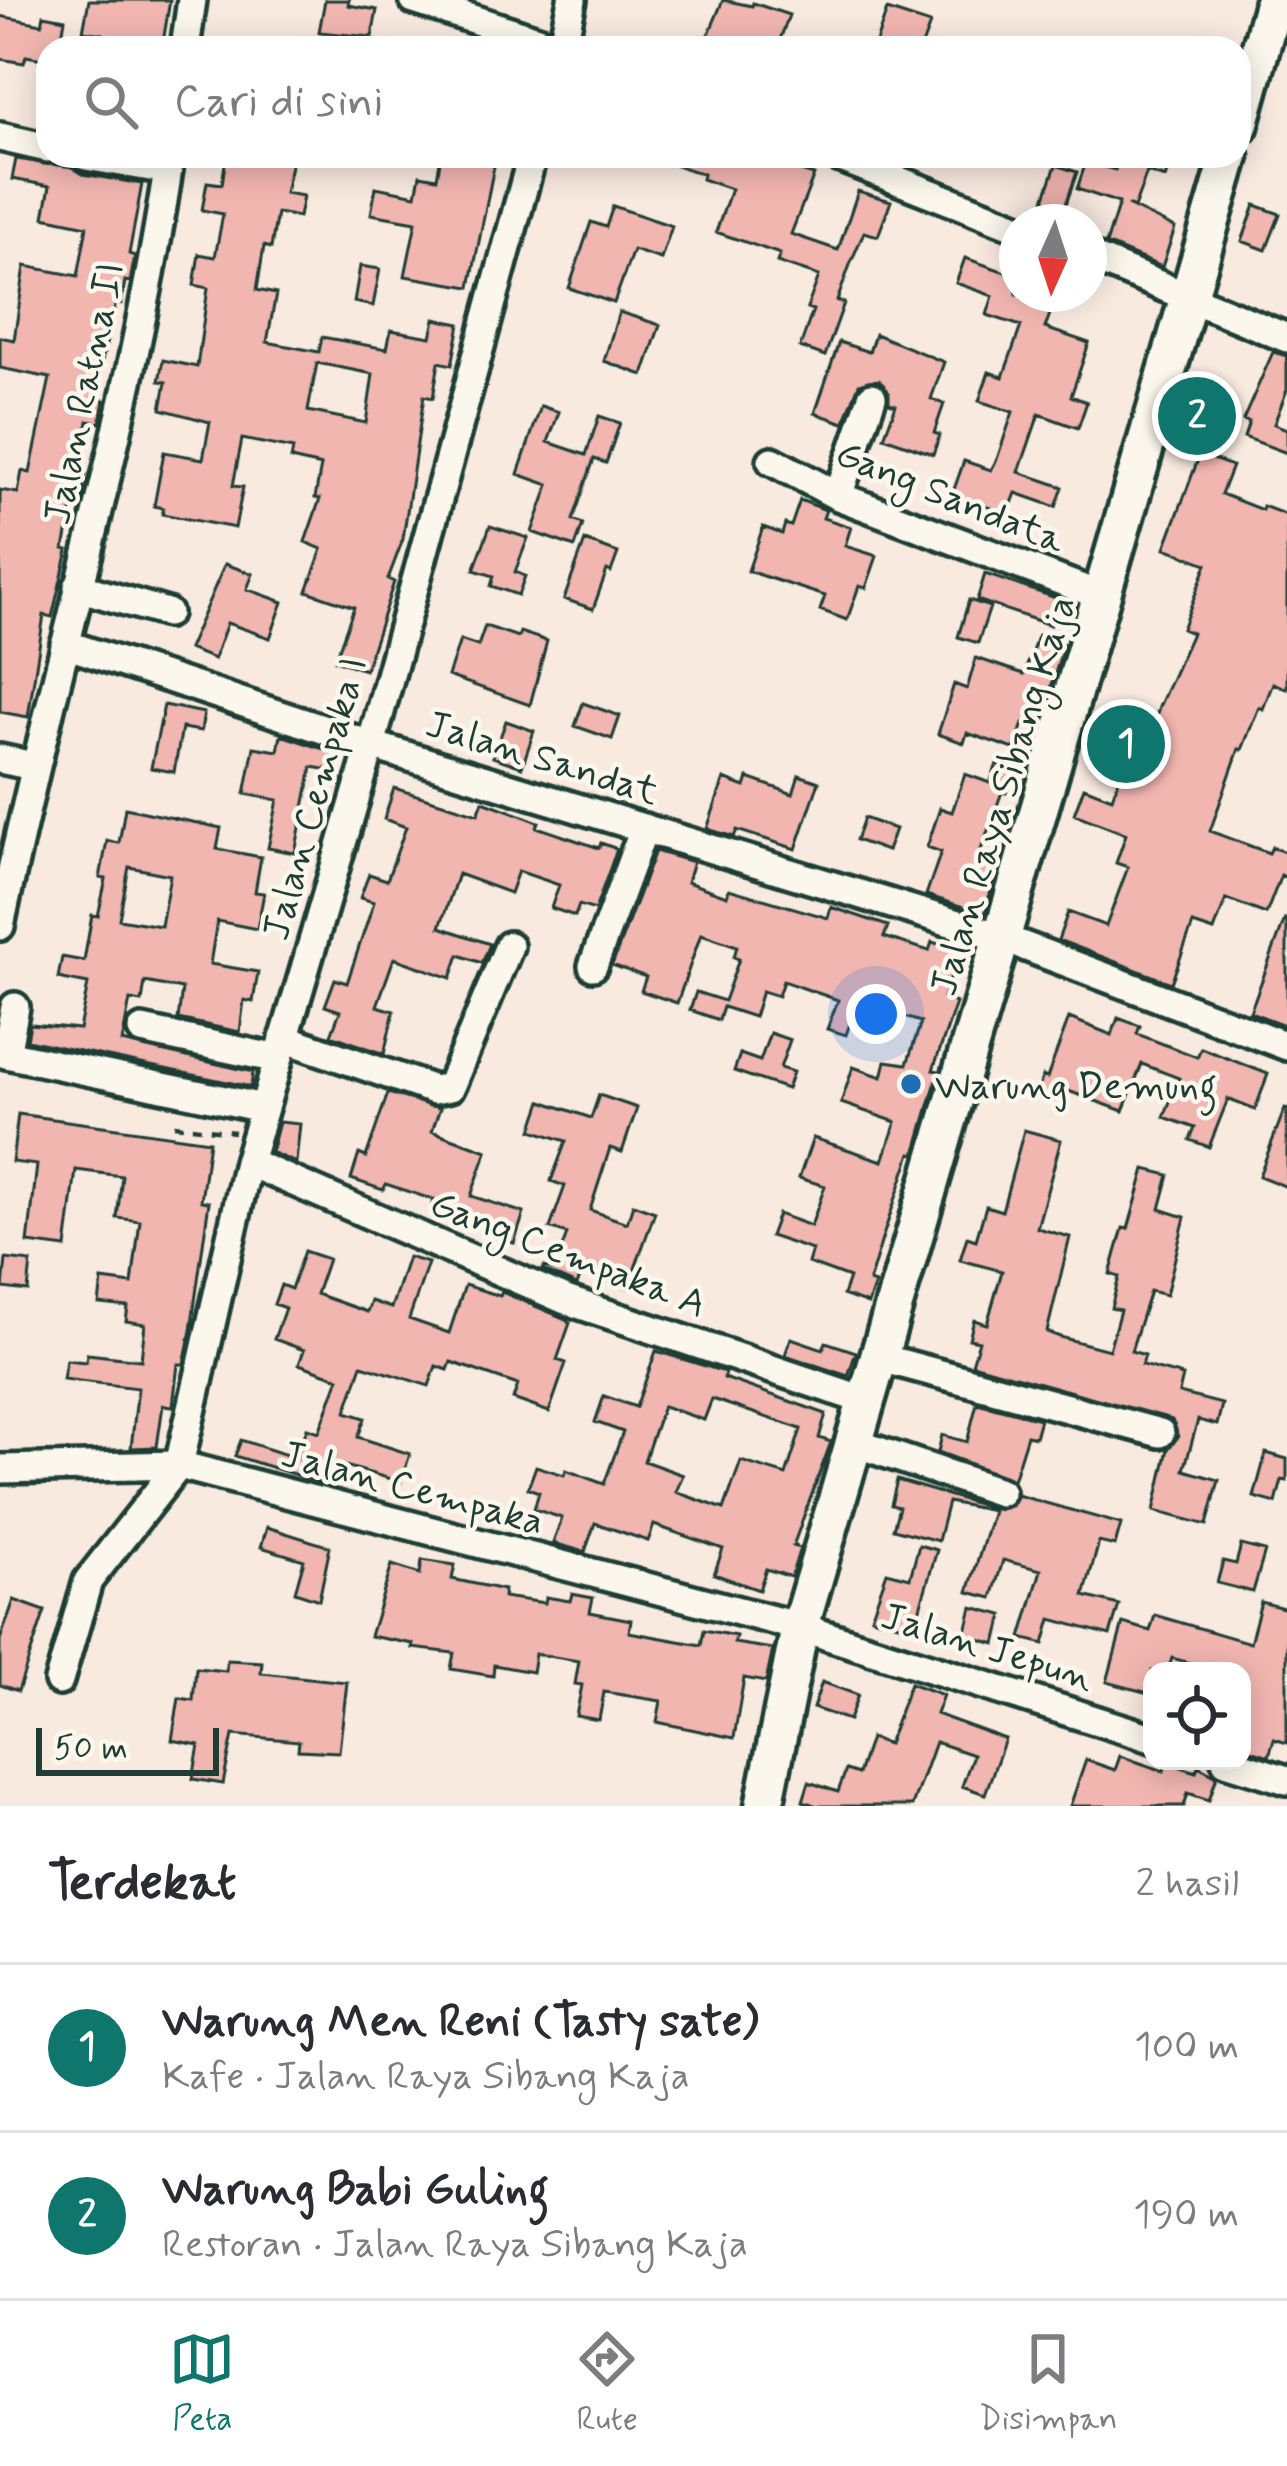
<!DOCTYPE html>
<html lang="id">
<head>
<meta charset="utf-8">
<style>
  body { margin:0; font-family:Mynerve,sans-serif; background:#f7f7f7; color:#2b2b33 }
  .controls { position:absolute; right:36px; bottom:36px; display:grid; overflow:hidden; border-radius:24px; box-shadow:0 6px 30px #0003 }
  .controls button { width:108px; height:108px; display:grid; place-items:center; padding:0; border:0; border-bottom:3px solid #e1e1e2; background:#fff; color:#2b2b33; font:60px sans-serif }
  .compass { position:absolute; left:999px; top:204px; width:108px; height:108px; border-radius:50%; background:#fff; box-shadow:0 6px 30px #0003; rotate:183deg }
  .scale { position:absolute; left:36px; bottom:30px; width:183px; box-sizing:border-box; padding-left:12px; border:6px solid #1f3d34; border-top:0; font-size:33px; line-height:42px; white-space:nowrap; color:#1f3d34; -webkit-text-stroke:9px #fbf7ec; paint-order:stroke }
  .you { position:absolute; left:876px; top:1014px; width:42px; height:42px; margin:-30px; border:9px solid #fff; border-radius:50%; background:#1a73e8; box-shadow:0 0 0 18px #1a73e833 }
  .badge { display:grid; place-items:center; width:78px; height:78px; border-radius:50%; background:#0f766e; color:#fff; font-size:39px; font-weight:700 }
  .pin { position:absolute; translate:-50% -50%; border:6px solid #fff; box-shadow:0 3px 12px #0006 }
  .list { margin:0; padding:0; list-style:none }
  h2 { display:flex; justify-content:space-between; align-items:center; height:156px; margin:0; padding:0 48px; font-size:51px }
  h2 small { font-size:39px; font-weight:400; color:#7c7c81 }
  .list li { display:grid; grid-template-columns:78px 1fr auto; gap:36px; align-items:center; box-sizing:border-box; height:168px; padding:0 48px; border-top:3px solid #e1e1e2 }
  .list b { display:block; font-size:45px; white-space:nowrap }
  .list p { margin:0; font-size:39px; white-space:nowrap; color:#7c7c81 }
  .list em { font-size:39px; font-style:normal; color:#7c7c81 }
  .icon { flex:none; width:66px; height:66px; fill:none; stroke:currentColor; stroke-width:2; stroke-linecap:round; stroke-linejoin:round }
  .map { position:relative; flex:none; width:1287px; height:1806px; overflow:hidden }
  .search { position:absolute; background:#fff; box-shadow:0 6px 30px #0003; left:36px; right:36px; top:36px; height:132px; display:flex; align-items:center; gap:30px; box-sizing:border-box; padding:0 42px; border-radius:36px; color:#7c7c81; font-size:45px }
  .sheet { height:492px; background:#fff }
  nav { display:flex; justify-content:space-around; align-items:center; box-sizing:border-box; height:168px; border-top:3px solid #e1e1e2; background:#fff; font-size:33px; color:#7c7c81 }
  nav a { display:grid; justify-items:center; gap:6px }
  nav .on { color:#0f766e }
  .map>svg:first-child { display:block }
  .building { fill:#f2b6b1; stroke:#1f3d34; stroke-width:3; fill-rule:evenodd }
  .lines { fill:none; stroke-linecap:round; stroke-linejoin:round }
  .minor-casing { stroke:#1f3d34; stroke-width:36 }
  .major-casing { stroke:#1f3d34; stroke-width:45 }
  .path { stroke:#1f3d34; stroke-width:4.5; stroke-dasharray:9 9; stroke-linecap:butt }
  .minor { stroke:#fbf7ec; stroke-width:27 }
  .major { stroke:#fbf7ec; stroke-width:36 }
  .poi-dot { fill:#1f6fb2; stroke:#fbf7ec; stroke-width:4.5 }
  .labels { text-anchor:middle; stroke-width:9; stroke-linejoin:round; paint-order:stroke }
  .street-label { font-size:39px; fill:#1f3d34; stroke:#fbf7ec }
  .poi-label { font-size:39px; fill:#1f3d34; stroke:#fbf7ec; text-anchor:start }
</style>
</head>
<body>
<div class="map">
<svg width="1287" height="1806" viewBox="0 0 1287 1806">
  <rect width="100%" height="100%" fill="#f9eae0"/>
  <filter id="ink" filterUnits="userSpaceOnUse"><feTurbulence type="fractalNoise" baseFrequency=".00833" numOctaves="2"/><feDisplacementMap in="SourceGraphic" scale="24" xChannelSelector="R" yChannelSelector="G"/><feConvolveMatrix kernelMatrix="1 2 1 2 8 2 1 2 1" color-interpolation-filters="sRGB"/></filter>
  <g filter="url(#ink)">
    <!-- building -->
    <path class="building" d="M89,0H170L162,48H100L103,34L83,31Z
      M325,0H349L348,5L377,10L372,37L319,32Z
      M723,0L752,6L753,3L789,15L777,48H743L708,36Z
      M887,10L930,24L921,48H874Z
      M44,15L65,19L60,48H48V60L26,56L24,63L0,59V16L42,24Z
      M263,156H293L285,193L303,196L299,217L277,213L271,248L264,246L257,290L276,294L267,342L319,352L322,337L387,349L391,330L431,337L435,319L460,324L452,365L439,362L433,398L424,396L403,539L388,579L394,582L365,670L335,660L354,607L307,591L322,549L305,542L320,499L315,498L321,466L291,459L293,449L242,439L233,486L243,487L235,528L162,514L163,508L154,506L164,452L203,459L210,422L161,409L166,382L159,381L163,360L197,367L208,288L194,285L199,254L215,257L223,214L202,210L207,182L222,184L226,157L261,163ZM317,363L373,374L366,423L308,411Z
      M441,156H496L470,287L405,276L416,222L371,214L376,187L416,195L420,175L437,178Z
      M660,156H751L814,175L791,234L838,250L858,191L891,201L878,236L864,232L851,262L837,301L844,303L825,356L800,347L813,310L807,308L819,276L777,262L780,254L716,232L731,189L702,179L703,174L660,160Z
      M1110,156H1173L1165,178L1147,172L1134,208L1127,205L1175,228L1162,267L1106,244L1119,203L1077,189L1086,162L1115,170L1118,163L1109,159Z
      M16,159L72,167L83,174L142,184L129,254L135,256L130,282L125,281L121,304L116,303L103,357L96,399L104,400L100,423L88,421L79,472L86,473L81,504L73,502L64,549L68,550L52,617L44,615L28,717L0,712V490L18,493L22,471L30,473L50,378L0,368V337L14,340L25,266L78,276L87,226L44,217L50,186L12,179Z
      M1056,165L1077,172L1065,207L1044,200Z
      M1255,205L1280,214L1266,250L1242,241Z
      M613,206L672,226L661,259L633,250L614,303L569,288L591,222L606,227Z
      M965,258L1017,276V294H1057L1045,328L1089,343L1071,396L1087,402L1078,428L1039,414L1019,472L1063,487L1056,507L1016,493L1008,514L952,495L964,461L991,470L997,459L1013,412L979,401L989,372L1003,377L1021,326L987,315L993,296L956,283Z
      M360,266L380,269L373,306L354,302Z
      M619,312L660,325L643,375L604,361Z
      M875,334L944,362L931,399L944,404L934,433L940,435L933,454L884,437L896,405L889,403V392L879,380L859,384L844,423L815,413L839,342L869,352Z
      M1273,352L1287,356V390L1274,424L1287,429V453L1244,437L1249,422L1243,420Z
      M541,406L559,412L548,442L586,455L599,416L620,423L606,463L594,459L573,520L583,524L575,547L532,532L549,485L518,474Z
      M1200,454L1232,466L1221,494L1262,510L1263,506L1287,515V689L1273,683L1263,709L1259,707L1242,750L1239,749L1210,831L1269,853L1272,847L1287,853V878L1281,875L1266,914L1226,899L1214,931L1193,924L1171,983L1058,940L1068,912L1106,926L1128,867L1116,863L1126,834L1074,814L1084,787L1112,798L1122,771L1140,777L1160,725L1155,723L1159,707L1192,633L1182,629L1207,564L1165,548Z
      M800,500L826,510L823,518L851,527L845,546L877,556L866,588L859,586L847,620L820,610L825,596L748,571L763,527L782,534L785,524L791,526Z
      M490,526L528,538L515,572L525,576L518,595L491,586L494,576L474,570Z
      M585,541L618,553L611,572L607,570L593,609L564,599Z
      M225,564L253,574L247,589L283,602L270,638L227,623L214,659L188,649Z
      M985,574L1059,599L1050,625L977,600Z
      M969,600L990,607L978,643L958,637Z
      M485,626L518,637L520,632L547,641L530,705L448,676L460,640L478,646Z
      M1038,635L1064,644L1049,694L1044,693L1033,728L1023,724L1014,749L967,733L964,743L938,734L954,684L967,689L976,658L1024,674Z
      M583,703L620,716L612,739L575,726Z
      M164,705L204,713L201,731L182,728L174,772L151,768Z
      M506,721L534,731L522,767L493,757Z
      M281,735L339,754L336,771L312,767L295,853L268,848L278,800L245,794L254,747L278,751Z
      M997,764L1014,770L1006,793L1002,792L978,858L997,865L985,914L926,895L941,852L927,847L940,808L952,812L965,774L990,783Z
      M799,775L819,782L796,849L737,830L734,837L707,829L724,779L745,787L748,778L793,794Z
      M394,788L478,814L483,801L539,822L537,827L599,848L601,843L617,849L595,910L579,905L575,916L551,908L559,885L518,871L510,893L458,874L440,927L490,944L482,963L459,955L451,978L394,958L377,1006L394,1011L384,1054L331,1035L340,1011L325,1006L335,979L347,983L374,902L360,898L369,874L387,880L406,827L384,819Z
      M125,808L221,828L217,849L261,857L255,892L264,893L257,929L217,921L210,964L258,972L253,1002L244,1000L240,1032L178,1019L182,989L145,982L142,1002L130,1000L122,1042L253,1072L251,1087L27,1040L30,1024L79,1029L88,984L58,978L62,957L84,961L92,915L98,916L106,879L100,878L107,841L119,843ZM129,867L170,875L161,926L119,919Z
      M864,818L895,829L887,851L856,840Z
      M655,851L693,862L687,882L727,896L729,889L828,918L831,907L888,926L884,937L929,951L932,942L960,951L943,998L956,1003L933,1070L939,1071L915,1154L911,1153L883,1236L869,1282L875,1284L868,1304L843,1295L849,1278L808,1263L812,1250L770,1236L778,1214L811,1226L825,1186L799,1178L813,1138L883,1161L896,1122L841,1103L853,1067L882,1077L886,1061L907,1064L921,1022L857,1003L846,1035L827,1029L838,1000L783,981L778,996L762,991L754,1017L723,1007L719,1020L690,1010L696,992L724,1001L739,959L734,957L737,946L701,934L677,1003L641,991L646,977L612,965Z
      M1285,919L1287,920V1026L1250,1012Z
      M1069,1018L1112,1035L1118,1018L1140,1026L1137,1034L1197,1057L1201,1048L1268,1074L1255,1110L1228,1099L1209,1147L1190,1140L1195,1128L1164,1117L1179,1078L1142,1064L1123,1111L1060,1088L1054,1101L1036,1095L1043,1076L1047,1078Z
      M770,1033L790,1040L780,1068L793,1072L787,1089L734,1071L740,1054L760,1061Z
      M388,1093L440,1108L432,1131L487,1151L471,1196L524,1213L514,1243L489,1235L492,1226L432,1205L434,1200L386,1184L383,1190L351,1179L359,1154L366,1157Z
      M599,1095L637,1108L622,1152L610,1148L590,1210L627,1223L633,1204L655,1212L628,1288L582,1272L577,1285L543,1270L544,1267L554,1270L567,1234L550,1228L565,1186L551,1181L566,1141L532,1130L542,1101L591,1118Z
      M1285,1108L1287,1109V1187L1259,1176Z
      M18,1114L209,1141L201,1201L209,1202L191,1330L184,1364H178L173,1406L163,1405L157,1447L131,1448L138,1388L63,1379L66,1360L86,1362L87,1354L141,1360L145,1324L126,1321L128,1307L99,1304L102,1280L132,1284L140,1221L117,1218L122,1176L76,1170L66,1248L28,1243L37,1165L12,1162Z
      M279,1122L300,1124L296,1163L271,1152Z
      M1024,1130L1061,1140L1037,1228L1070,1237L1047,1332L1060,1337L1109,1350L1120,1310L1111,1308L1119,1277L1110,1274L1123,1228L1128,1229L1145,1169L1169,1175L1160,1209L1185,1217L1166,1295L1150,1291L1131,1351L1145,1355L1142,1365L1183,1376L1179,1393L1222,1404L1217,1425L1198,1420L1184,1470L1219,1480L1207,1525L1154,1511L1168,1449L1178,1437L1172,1420L972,1364L979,1341L969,1339L974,1320L987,1324L1002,1271L960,1260L967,1237L976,1240L986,1206L1002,1211Z
      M304,1251L328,1259L316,1294L367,1312L371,1301L391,1308L408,1257L428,1263L409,1319L449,1333L465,1285L500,1296L502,1292L566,1319L570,1323L557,1360L566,1363L549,1412L513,1399L518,1385L451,1362L448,1370L436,1366L429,1386L362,1365L346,1412L365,1418L358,1437L410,1454L401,1482L342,1465L335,1487L235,1456L241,1440L296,1458L307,1428L319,1432L339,1378L299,1364L304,1350L274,1339L285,1308L274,1304L281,1285L291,1289Z
      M6,1259L31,1262L28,1291L3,1288Z
      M791,1338L823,1349L826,1342L856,1352L848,1376L785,1355Z
      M656,1351L725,1372L724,1378L826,1414L819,1438L831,1442L793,1546L800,1548L791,1577L766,1569L759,1590L714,1574L723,1549L654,1525L648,1541L595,1523L585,1552L553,1543L562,1518L534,1509L539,1492L528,1488L536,1466L564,1475L566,1470L604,1484L623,1432L595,1422L604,1396L636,1407ZM712,1399L801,1429L786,1475L741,1461L724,1509L676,1492L683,1475L644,1461L663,1406L704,1420Z
      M977,1403L1040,1419L1035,1437L1027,1435L1013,1480L938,1452L942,1435L967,1442Z
      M1266,1453L1287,1459V1481L1282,1480L1276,1503L1254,1497Z
      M897,1480L994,1509L1011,1506L1017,1495L1121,1524L1115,1546L1099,1542L1084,1596L1119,1605L1110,1635L1051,1619L1044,1644L1021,1638L1041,1570L1003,1560L992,1598L968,1592L993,1511L948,1502L938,1541L893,1529L899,1507L891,1505Z
      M267,1527L330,1547L319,1600L295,1592L304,1560L261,1547Z
      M919,1545L937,1550L914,1628L871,1617L887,1572L910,1578Z
      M1241,1545L1265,1551L1253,1592L1217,1583L1223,1561L1236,1564Z
      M422,1560L455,1565L452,1579L504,1590L503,1597L545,1603L546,1597L570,1601L572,1594L593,1598L590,1612L631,1620L629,1632L701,1645L704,1630L736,1636L734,1643L773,1649L766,1682L744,1678L734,1738L657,1722L661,1701L604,1692L599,1720L576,1716L582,1685L575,1684L579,1661L535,1654L532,1672L494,1665L493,1676L451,1669L454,1653L412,1648L413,1644L370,1636L392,1565L420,1574Z
      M14,1600L45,1611L18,1691L0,1685V1640Z
      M1261,1602L1287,1609V1743L1274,1739L1269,1756L1242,1747V1671H1219L1172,1658L1168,1671H1152V1694L1107,1682L1123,1623L1150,1631L1155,1615L1250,1643Z
      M972,1607L1003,1615L996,1644L965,1635Z
      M227,1660L262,1662L261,1673L347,1682L339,1752L298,1750L299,1741L233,1735L223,1784L193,1779L199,1745L172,1740L179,1698L193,1700L196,1668L226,1671Z
      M822,1682L858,1695L849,1720L813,1708Z
      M910,1683L943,1695L936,1714L1005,1739L985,1794L962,1786L973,1755L935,1742L912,1806H817L803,1801L809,1782L838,1792L846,1770L858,1774L870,1738L888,1744Z
      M1120,1756L1164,1771L1167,1762L1196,1772L1198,1766L1217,1776L1209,1800L1188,1793L1184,1806H1070L1086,1760L1115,1770Z"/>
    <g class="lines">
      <defs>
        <path id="minor" d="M414,0L562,48
          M185,48L192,0
          M562,48L572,0
          M0,137L48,148
          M86,156L168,170
          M836,156L1017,227
          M1089,256L1287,338
          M772,461L838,496L1104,597
          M838,496L872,397
          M78,587L167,613
          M65,644L371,745L1000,937L1287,1046
          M0,759L33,766
          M0,926C53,669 132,416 170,156
          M593,966L644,828
          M142,1030L278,1059
          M284,1038L434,1090L450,1087L509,946
          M0,1052L6,1054L15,1007
          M6,1054L263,1108
          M248,1162L566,1300L867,1401
          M881,1358L1160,1433
          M855,1443L1000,1492
          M0,1469L179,1465L800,1627L1152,1738
          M59,1681L88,1581L179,1465L248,1162L371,745L532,156
          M1226,1761L1287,1780"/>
        <path id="major" d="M1239,126L1274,0
          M764,1806L800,1627L1230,156"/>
      </defs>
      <!-- minor casing -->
      <use href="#minor" class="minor-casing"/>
      <!-- major casing -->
      <use href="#major" class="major-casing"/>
      <!-- path -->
      <path class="path" d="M174,1125L234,1132"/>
      <!-- minor -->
      <use href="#minor" class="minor"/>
      <!-- major -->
      <use href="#major" class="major"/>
    </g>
  </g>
  <!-- markers -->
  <circle class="poi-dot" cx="911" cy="1084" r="12"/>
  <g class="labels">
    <!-- street labels -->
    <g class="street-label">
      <text transform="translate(82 393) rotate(-78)" y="14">Jalan Ratna II</text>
      <text transform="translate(951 495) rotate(22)" y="14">Gang Sandata</text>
      <text transform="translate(543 756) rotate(17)" y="14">Jalan Sandat</text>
      <text transform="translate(1001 795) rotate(-73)" y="14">Jalan Raya Sibang Kaja</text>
      <text transform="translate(313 798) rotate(-74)" y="14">Jalan Cempaka I</text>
      <text transform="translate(569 1252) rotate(21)" y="14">Gang Cempaka A</text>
      <text transform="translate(413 1486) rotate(15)" y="14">Jalan Cempaka</text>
      <text transform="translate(988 1645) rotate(17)" y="14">Jalan Jepun</text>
    </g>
    <!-- poi labels -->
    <g class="poi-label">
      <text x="935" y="1098">Warung Demung</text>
    </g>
  </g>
</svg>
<div class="controls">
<button><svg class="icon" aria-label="locate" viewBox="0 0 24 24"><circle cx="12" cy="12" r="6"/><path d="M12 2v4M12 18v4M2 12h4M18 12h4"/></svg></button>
</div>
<svg class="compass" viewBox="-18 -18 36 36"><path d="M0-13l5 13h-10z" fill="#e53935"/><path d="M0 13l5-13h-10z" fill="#7c7c81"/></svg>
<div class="scale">50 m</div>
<div class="you"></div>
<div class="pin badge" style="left:1126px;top:744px">1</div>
<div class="pin badge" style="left:1197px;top:416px">2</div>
<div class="search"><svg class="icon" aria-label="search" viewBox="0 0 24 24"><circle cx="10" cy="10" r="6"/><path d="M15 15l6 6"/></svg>Cari di sini</div>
</div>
<section class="sheet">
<h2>Terdekat<small>2 hasil</small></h2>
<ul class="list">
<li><span class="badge">1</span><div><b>Warung Men Reni (Tasty sate)</b><p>Kafe · Jalan Raya Sibang Kaja</p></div><em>100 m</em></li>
<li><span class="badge">2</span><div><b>Warung Babi Guling</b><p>Restoran · Jalan Raya Sibang Kaja</p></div><em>190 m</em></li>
</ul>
</section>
<nav>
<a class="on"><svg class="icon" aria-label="map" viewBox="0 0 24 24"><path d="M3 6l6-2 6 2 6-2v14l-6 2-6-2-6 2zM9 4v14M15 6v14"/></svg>Peta</a>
<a><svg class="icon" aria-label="directions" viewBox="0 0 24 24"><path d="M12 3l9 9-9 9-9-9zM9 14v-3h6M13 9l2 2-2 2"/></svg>Rute</a>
<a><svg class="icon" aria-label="saved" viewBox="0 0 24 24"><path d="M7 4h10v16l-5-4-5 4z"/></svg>Disimpan</a>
</nav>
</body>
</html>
